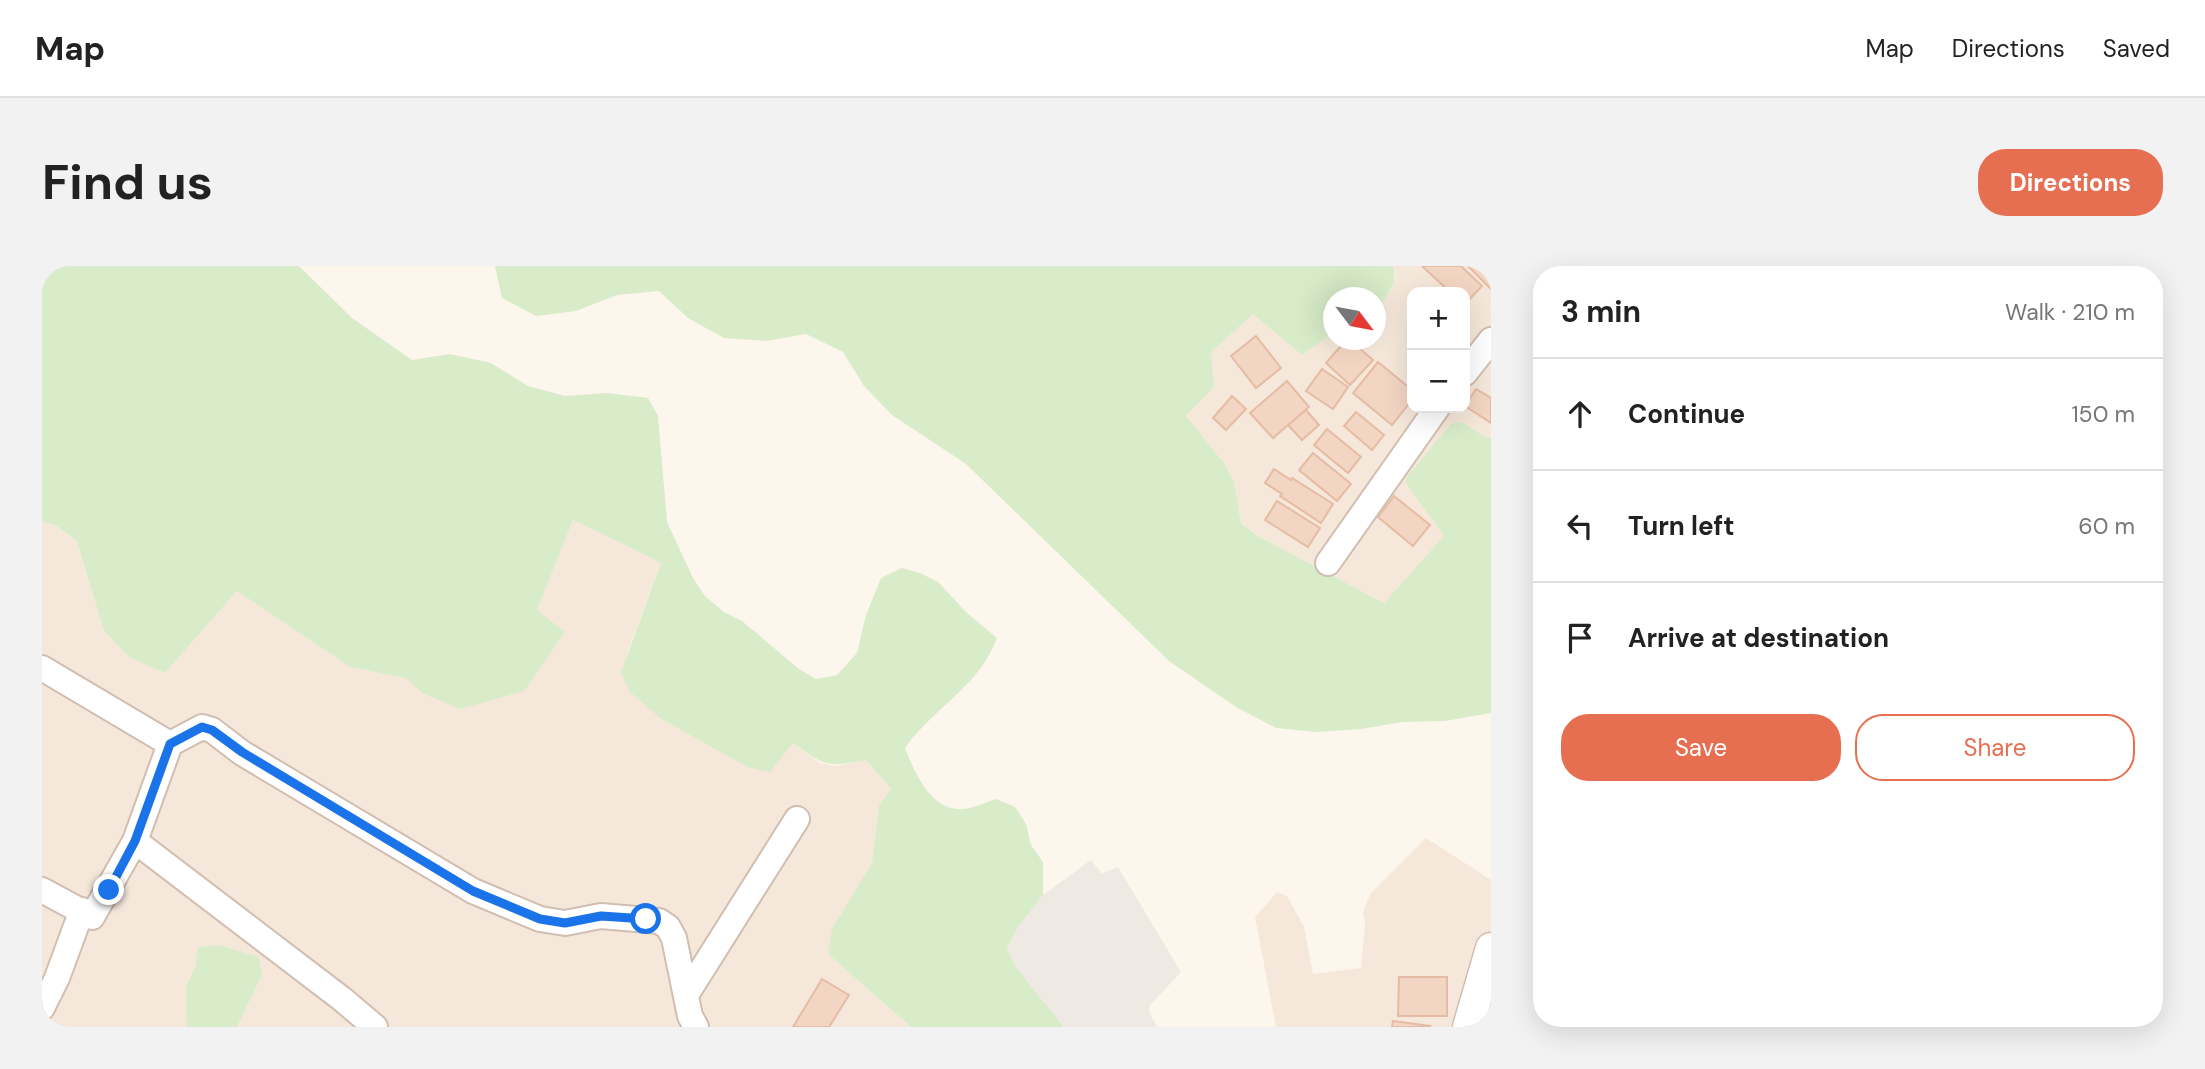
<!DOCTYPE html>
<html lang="en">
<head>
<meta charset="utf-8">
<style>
  body { margin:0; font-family:"DM Sans",sans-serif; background:#f2f2f2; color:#222 }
  .controls { position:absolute; right:21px; top:21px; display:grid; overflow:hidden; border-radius:14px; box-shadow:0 7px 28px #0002 }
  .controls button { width:63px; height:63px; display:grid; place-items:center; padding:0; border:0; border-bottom:2px solid #e0e0e0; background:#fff; color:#222; font:35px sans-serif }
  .compass { position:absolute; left:1281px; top:21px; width:63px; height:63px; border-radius:50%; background:#fff; box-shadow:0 7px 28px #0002; rotate:122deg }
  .stop { position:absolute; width:21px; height:21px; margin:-16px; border:5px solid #1a73e8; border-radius:50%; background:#fff }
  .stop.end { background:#1a73e8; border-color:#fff; box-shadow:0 2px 7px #0008 }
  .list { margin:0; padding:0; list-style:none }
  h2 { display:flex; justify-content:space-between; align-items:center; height:91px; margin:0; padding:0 28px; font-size:30px }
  h2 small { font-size:23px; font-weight:400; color:#767676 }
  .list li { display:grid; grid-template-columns:46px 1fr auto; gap:21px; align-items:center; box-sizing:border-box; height:112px; padding:0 28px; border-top:2px solid #e0e0e0 }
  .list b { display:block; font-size:26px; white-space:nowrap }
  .list em { font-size:23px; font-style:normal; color:#767676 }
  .actions { display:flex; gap:14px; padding:21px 28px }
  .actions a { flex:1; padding:16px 0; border:2px solid #e76f51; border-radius:28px; text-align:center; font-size:24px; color:#e76f51 }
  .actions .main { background:#e76f51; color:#fff }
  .icon { flex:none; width:38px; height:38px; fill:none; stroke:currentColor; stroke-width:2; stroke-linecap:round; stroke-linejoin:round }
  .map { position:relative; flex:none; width:1449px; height:761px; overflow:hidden; border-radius:28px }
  header { display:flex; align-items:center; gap:42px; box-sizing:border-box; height:98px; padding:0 35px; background:#fff; border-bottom:2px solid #e0e0e0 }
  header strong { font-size:33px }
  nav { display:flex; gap:38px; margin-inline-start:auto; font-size:24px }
  .intro { display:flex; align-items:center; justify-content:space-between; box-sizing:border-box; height:168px; padding:0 42px }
  h1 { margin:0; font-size:49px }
  .button { padding:18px 32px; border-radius:28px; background:#e76f51; color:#fff; font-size:24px; font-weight:700 }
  main { display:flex; gap:42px; padding:0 42px }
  aside { flex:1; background:#fff; border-radius:28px; box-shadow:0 7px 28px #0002 }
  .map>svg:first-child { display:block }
  .residential { fill:#f5e8da; fill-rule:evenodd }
  .industrial { fill:#efe9e4 }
  .green { fill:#d8ecc9 }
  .building { fill:#f3d5c3; stroke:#e6bba3; stroke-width:2 }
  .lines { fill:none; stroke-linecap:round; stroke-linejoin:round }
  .minor-casing { stroke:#d1beb0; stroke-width:28 }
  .tertiary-casing { stroke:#d1beb0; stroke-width:33 }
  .minor { stroke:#fff; stroke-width:24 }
  .tertiary { stroke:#fff; stroke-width:30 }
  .route { stroke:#1a73e8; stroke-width:9 }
</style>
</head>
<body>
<header>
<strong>Map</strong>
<nav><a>Map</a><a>Directions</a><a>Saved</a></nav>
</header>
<div class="intro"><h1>Find us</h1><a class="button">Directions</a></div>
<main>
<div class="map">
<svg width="1449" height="761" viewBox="0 0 1449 761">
  <rect width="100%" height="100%" fill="#fdf6ec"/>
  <!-- residential -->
  <path class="residential" d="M1351,0H1449V172H1445L1420,156L1365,217L1403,270L1342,337L1214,269L1199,256L1192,216L1183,198L1144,150L1172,121L1169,86L1211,47L1260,89L1291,67L1292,74H1334V45L1349,24L1354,7ZM1370,26H1423V142H1370Z
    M531,254L619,297L585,387L728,505L751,477L778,497L793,500L824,494L849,523L837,539L830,597L786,688L869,761H195L220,709L156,681L153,701L144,720L145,761H0V256L13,259L35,275L62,365L88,392L123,407L195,325L308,401L365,412L380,427L523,367L495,344Z
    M1384,572L1449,614V718L1443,761H1234L1213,651L1235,626L1245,630L1262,661L1271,708L1319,702L1323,658L1321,647L1325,635L1330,626Z"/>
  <!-- industrial -->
  <path class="industrial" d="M1049,594L1060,608L1076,601L1139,706L1108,739L1107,745L1115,761H1022L973,700L965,682L975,663L1001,629Z"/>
  <!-- green -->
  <path class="green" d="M0,0H257L310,52L370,94L408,88L449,97L486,120L523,130L565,127L606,132L616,150L625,256L651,312L663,330L682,346L700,355L757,403L774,413L795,409L815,387L824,349L839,312L860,302L878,307L896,316L924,346L955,372C937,421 892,441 863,482C873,507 889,546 922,543C932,542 944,536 954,533L973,541L984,558L989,579L1001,596V629L975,663L965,682L973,700L1022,761H869L786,688L790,663L830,597L837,539L849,523L824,494C784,501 784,501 751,477L728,506L705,501L618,452L587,425L579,406L619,297L531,254L495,344L523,366L482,425L418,443L380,427L364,412L308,401L195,325L123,407L88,392L62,365L35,275L13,259L0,256Z
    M453,0H1351C1358,16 1343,32 1334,45V32H1292L1291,67L1260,89L1211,48L1169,86L1172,121L1144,150L1183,198L1192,216L1199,257L1214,269L1342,337L1402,270L1364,217L1365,211L1409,158L1420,156L1445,172H1449V447L1403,455L1360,456L1319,463L1275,466L1234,462L1194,441L1127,395L924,198L850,149L822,120L801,86L764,68L724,75L682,72L646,52L617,25L575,29L534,45L494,50L460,32Z
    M177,679L217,691L220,709L195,761H145L144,720L153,701L156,681Z"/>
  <!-- building -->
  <path class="building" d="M1380,0H1419L1440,20L1423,38V26H1408Z
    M1426,0H1449V23Z
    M1214,70L1239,102L1214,122L1189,90Z
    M1304,74H1308L1331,94L1308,119L1284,97Z
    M1336,96L1370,124V134L1350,159L1311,127Z
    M1280,103L1306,121L1291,143L1264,125Z
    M1245,115L1267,141L1231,172L1208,147Z
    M1434,123L1449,132V157L1423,140Z
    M1190,130L1204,143L1184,164L1171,152Z
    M1264,144L1277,159L1260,174L1246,159Z
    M1314,146L1342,169L1330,184L1302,160Z
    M1285,163L1319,191L1306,207L1272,179Z
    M1271,187L1309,218L1295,235L1257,204Z
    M1232,203L1249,214L1250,212L1291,238L1279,257L1238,230L1240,228L1223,217Z
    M1352,230L1388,259L1371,280L1336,251Z
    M1235,235L1278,262L1266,281L1223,254Z
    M1357,711H1405V750H1356Z
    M780,713L807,729L787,761H751Z
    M1351,755L1388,760L1387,761H1350Z"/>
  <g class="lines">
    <defs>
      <path id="minor" d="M1423,107L1449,74
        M1286,297L1395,142
        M0,402L128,478
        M93,575L300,733L333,761
        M0,624L50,651L93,575L128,478L160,461L170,464L200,487L431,625L498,653L523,657L559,650L617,655L626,661L632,672L648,750L654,761
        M644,729L755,553
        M0,742L15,712L40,644"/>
      <path id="tertiary" d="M1426,761L1449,682"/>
    </defs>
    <!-- minor casing -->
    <use href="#minor" class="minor-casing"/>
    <!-- tertiary casing -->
    <use href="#tertiary" class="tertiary-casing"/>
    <!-- minor -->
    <use href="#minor" class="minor"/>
    <!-- tertiary -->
    <use href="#tertiary" class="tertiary"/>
  </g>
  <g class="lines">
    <!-- route -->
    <path class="route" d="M67,624L93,575L128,478L160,461L170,464L200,486L431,625L498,653L523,657L559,650L604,653"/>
  </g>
</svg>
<div class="controls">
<button>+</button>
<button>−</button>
</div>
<svg class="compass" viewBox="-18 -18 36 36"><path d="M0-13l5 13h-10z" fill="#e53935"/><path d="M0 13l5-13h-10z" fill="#767676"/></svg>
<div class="stop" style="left:604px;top:653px"></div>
<div class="stop end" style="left:67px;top:624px"></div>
</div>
<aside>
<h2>3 min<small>Walk · 210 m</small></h2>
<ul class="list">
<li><svg class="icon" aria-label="ahead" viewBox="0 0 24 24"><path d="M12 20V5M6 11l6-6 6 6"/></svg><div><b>Continue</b></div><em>150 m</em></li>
<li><svg class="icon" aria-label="left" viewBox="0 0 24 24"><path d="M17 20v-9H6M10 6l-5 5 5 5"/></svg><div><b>Turn left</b></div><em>60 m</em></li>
<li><svg class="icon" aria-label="arrive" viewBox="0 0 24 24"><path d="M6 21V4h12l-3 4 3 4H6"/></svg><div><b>Arrive at destination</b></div></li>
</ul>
<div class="actions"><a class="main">Save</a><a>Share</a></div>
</aside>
</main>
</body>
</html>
